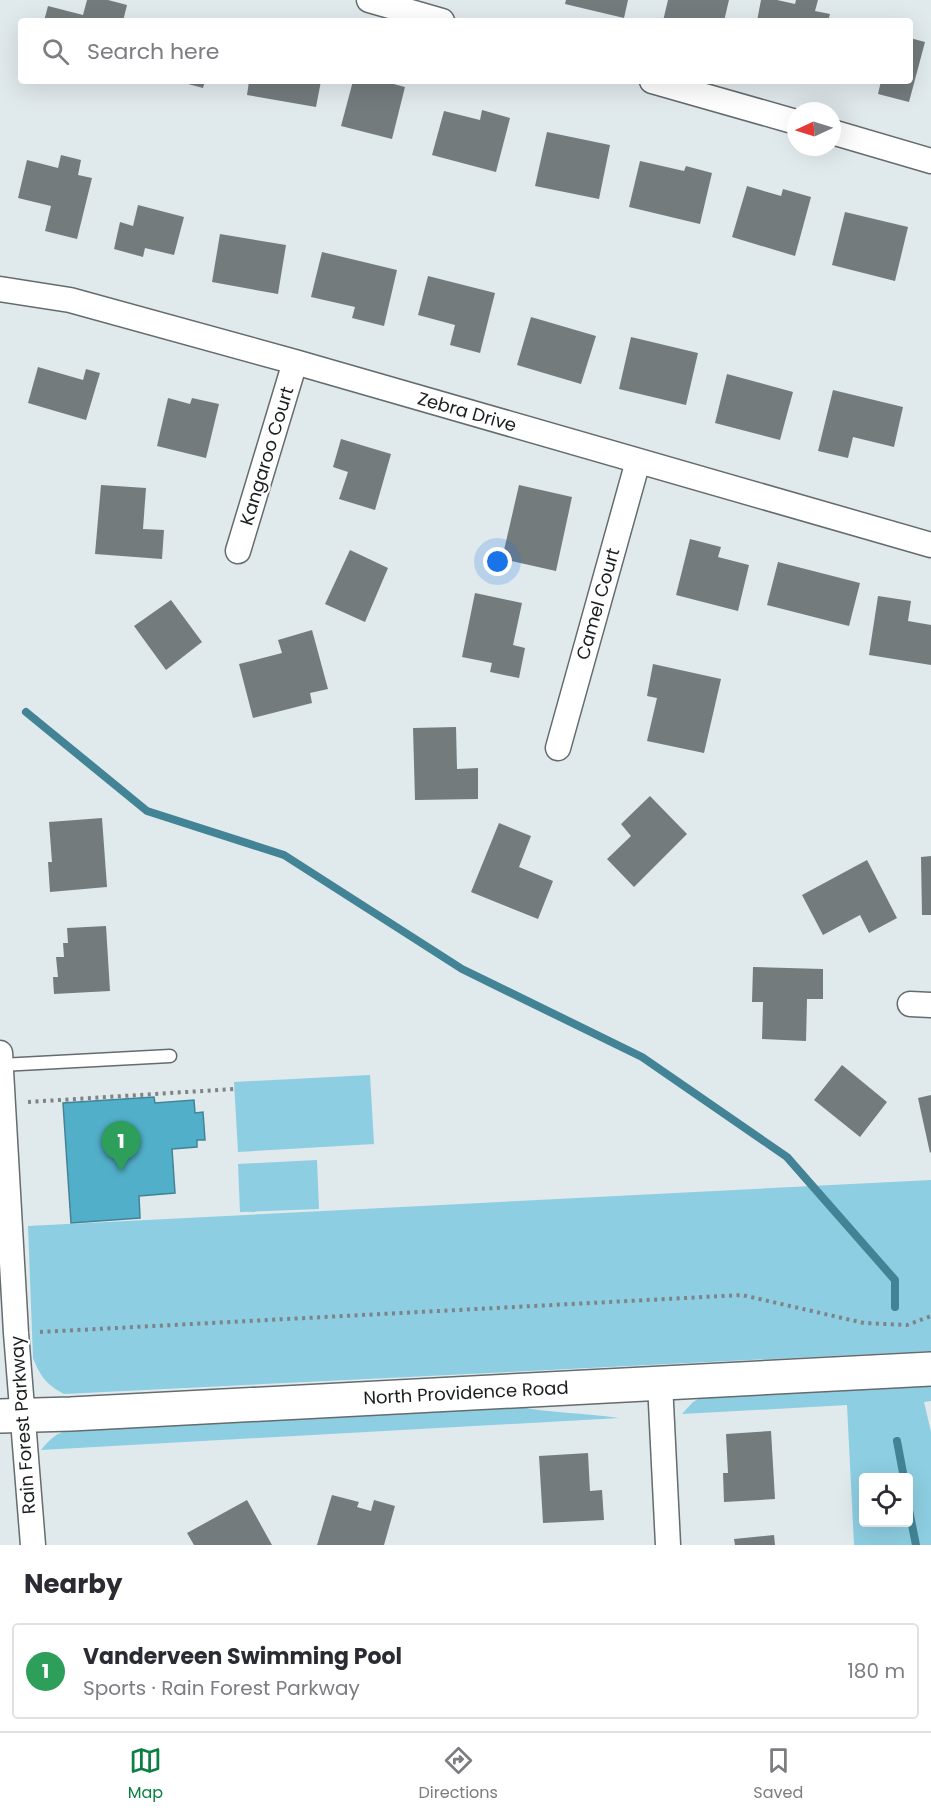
<!DOCTYPE html>
<html lang="en">
<head>
<meta charset="utf-8">
<style>
  body { margin:0; font-family:Poppins,sans-serif; background:#f2f2f3; color:#2b2b33 }
  .controls { position:absolute; right:18px; bottom:18px; display:grid; overflow:hidden; border-radius:6px; box-shadow:0 6px 24px #0002 }
  .controls button { width:54px; height:54px; display:grid; place-items:center; padding:0; border:0; border-bottom:2px solid #e1e1e2; background:#fff; color:#2b2b33; font:30px sans-serif }
  .compass { position:absolute; left:787px; top:102px; width:54px; height:54px; border-radius:50%; background:#fff; box-shadow:0 6px 24px #0002; rotate:266deg }
  .you { position:absolute; left:498px; top:562px; width:21px; height:21px; margin:-15px; border:4px solid #fff; border-radius:50%; background:#1a73e8; box-shadow:0 0 0 9px #1a73e833 }
  .badge { display:grid; place-items:center; width:39px; height:39px; border-radius:50%; background:#0b8043; color:#fff; font-size:20px; font-weight:700 }
  .pin { position:absolute; translate:-50% -50px; filter:drop-shadow(0 2px 3px #0008) }
  .pin::after { content:''; position:absolute; top:32px; width:21px; height:18px; background:inherit; clip-path:polygon(0 0,100% 0,50% 100%) }
  .list { margin:0; padding:0; list-style:none }
  h2 { display:flex; justify-content:space-between; align-items:center; height:78px; margin:0; padding:0 24px; font-size:26px }
  h2 small { font-size:20px; font-weight:400; color:#7c7c81 }
  .list li { display:grid; grid-template-columns:39px 1fr auto; gap:18px; align-items:center; box-sizing:border-box; height:96px; margin:0 12px 12px; padding:0 12px; border:2px solid #e1e1e2; border-radius:6px }
  .list b { display:block; font-size:22px; white-space:nowrap }
  .list p { margin:0; font-size:20px; white-space:nowrap; color:#7c7c81 }
  .list em { font-size:20px; font-style:normal; color:#7c7c81 }
  .icon { flex:none; width:33px; height:33px; fill:none; stroke:currentColor; stroke-width:2; stroke-linecap:round; stroke-linejoin:round }
  .map { position:relative; flex:none; width:931px; height:1545px; overflow:hidden }
  .search { position:absolute; background:#fff; box-shadow:0 6px 24px #0002; left:18px; right:18px; top:18px; height:66px; display:flex; align-items:center; gap:15px; box-sizing:border-box; padding:0 21px; border-radius:6px; color:#7c7c81; font-size:22px }
  .sheet { height:186px; background:#fff }
  nav { display:flex; justify-content:space-around; align-items:center; box-sizing:border-box; height:84px; border-top:2px solid #e1e1e2; background:#fff; font-size:16px; color:#7c7c81 }
  nav a { display:grid; justify-items:center; gap:3px }
  nav .on { color:#0b8043 }
  .map>svg:first-child { display:block }
  .green { fill:#8dcee2; fill-rule:evenodd }
  .water { fill:#52afc9; stroke:#428496; stroke-width:1.5 }
  .lines { fill:none; stroke-linecap:round; stroke-linejoin:round }
  .stream { stroke:#428496; stroke-width:8 }
  .building { fill:#737b7d }
  .lane-casing { stroke:#646c6e; stroke-width:15 }
  .street-casing { stroke:#646c6e; stroke-width:27 }
  .secondary-casing { stroke:#646c6e; stroke-width:36 }
  .path { stroke:#7e8486; stroke-width:4; stroke-dasharray:3 4.5; stroke-linecap:butt }
  .lane { stroke:#fff; stroke-width:12 }
  .street { stroke:#fff; stroke-width:24 }
  .secondary { stroke:#fff; stroke-width:33 }
  .labels { text-anchor:middle; stroke-width:4.5; stroke-linejoin:round; paint-order:stroke }
  .street-label { font-size:18px; fill:#1b1e1f; stroke:#fff }
</style>
</head>
<body>
<div class="map">
<svg width="931" height="1545" viewBox="0 0 931 1545">
  <rect width="100%" height="100%" fill="#e0e9ec"/>
  <!-- green -->
  <path class="green" d="M370,1075L374,1144L238,1152L234,1082Z
    M317,1160L319,1209L240,1212L238,1164Z
    M931,1180V1351L64,1394C47,1385 40,1376 33,1358L28,1226Z
    M931,1383V1401L924,1402L931,1432V1545H854L847,1405L682,1414L693,1402L702,1397ZM864,1478H908V1522H864Z
    M514,1406C549,1413 584,1413 619,1418L41,1450C56,1432 61,1431 84,1428Z"/>
  <!-- water -->
  <path class="water" d="M154,1097L155,1103L194,1100L195,1113L203,1112L205,1140H197V1147L172,1149L175,1193L139,1196L140,1218L71,1223L63,1103Z"/>
  <g class="lines">
    <!-- stream -->
    <path class="stream" d="M26,712L147,811L284,855L462,969L642,1057L787,1157L895,1280V1307
      M897,1441L904,1478
      M908,1505L916,1545"/>
  </g>
  <!-- building -->
  <path class="building" d="M87,0H108L127,5L123,21H44L48,6L83,15Z
    M566,0H628L624,18L565,4Z
    M668,0H729L724,21H663Z
    M761,0H777L795,4L796,0H818L815,11L830,14L828,21H757Z
    M910,38L925,42L909,102L878,94L881,81H910Z
    M177,81H205L203,88Z
    M249,81H321L316,107L247,95Z
    M353,81H373L385,84L386,82L405,87L392,139L341,126Z
    M482,110L510,118L496,172L432,155L444,111L480,120Z
    M547,132L610,145L599,199L535,186Z
    M61,155L81,160L78,175L92,178L77,239L45,231L51,206L18,198L27,160L58,168Z
    M640,161L684,171L686,166L712,173L700,224L629,207Z
    M747,186L781,196L783,189L811,197L795,256L732,237Z
    M138,205L184,217L174,255L145,248L143,257L114,249L120,222L133,226Z
    M845,212L908,227L895,281L832,265Z
    M220,234L286,245L278,294L212,282Z
    M322,252L397,270L384,326L352,318L355,307L311,297Z
    M428,276L495,293L480,353L450,345L455,325L418,315Z
    M531,317L596,336L581,384L517,365Z
    M631,337L698,353L686,405L619,389Z
    M38,367L83,380L86,369L100,373L86,420L28,403Z
    M727,374L793,392L780,440L715,423Z
    M833,390L903,407L894,447L853,437L848,458L818,451Z
    M168,398L190,404L192,398L219,404L206,458L157,446Z
    M341,439L391,454L375,510L339,499L348,472L333,467Z
    M101,485L146,488L143,529L164,530L162,559L95,554Z
    M519,485L572,497L556,571L502,559Z
    M690,539L721,547L718,557L749,565L738,611L676,595Z
    M350,550L388,568L365,622L325,604Z
    M778,562L860,583L849,626L767,605Z
    M475,593L522,603L513,645L525,648L519,678L490,672L492,663L462,657Z
    M878,596L911,601L908,621L931,625V665L869,655Z
    M171,600L202,642L166,670L134,626Z
    M312,630L328,689L310,693L312,703L253,718L239,664L282,653L278,640Z
    M653,664L721,679L704,753L647,741L657,698L647,696Z
    M456,727L457,769L478,768V799L415,800L413,728Z
    M650,796L687,834L634,887L607,859L631,836L621,824Z
    M102,818L107,887L50,892L48,862H52L49,822Z
    M499,823L531,836L519,867L553,881L538,919L471,892Z
    M931,856V915H922L921,857Z
    M867,860L897,918L869,933L860,915L823,935L802,895Z
    M106,926L110,991L54,994L53,977H58L56,957H64L63,943H68L67,928Z
    M753,967L823,969V999H807L806,1041L762,1039L763,1002H752Z
    M842,1065L887,1102L860,1137L814,1100Z
    M931,1095V1152L930,1153L918,1098Z
    M771,1431L775,1499L724,1502L723,1473H728L726,1434Z
    M588,1453L590,1491L602,1490L604,1520L543,1523L539,1456Z
    M332,1495L359,1502L357,1507L371,1511L374,1500L395,1506L384,1545H317Z
    M247,1500L272,1545H194L187,1533Z
    M774,1535L775,1545H735L734,1539Z"/>
  <g class="lines">
    <defs>
      <path id="lane" d="M1,1065L170,1056"/>
      <path id="street" d="M369,0L442,21
        M652,81L796,122
        M832,132L931,161
        M0,289L70,300L295,362L931,545
        M238,551L295,362
        M558,748L638,461
        M910,1004L931,1005
        M0,1053L16,1333L33,1545
        M660,1383L668,1545"/>
      <path id="secondary" d="M0,1416L71,1414L931,1369"/>
    </defs>
    <!-- lane casing -->
    <use href="#lane" class="lane-casing"/>
    <!-- street casing -->
    <use href="#street" class="street-casing"/>
    <!-- secondary casing -->
    <use href="#secondary" class="secondary-casing"/>
    <!-- path -->
    <path class="path" d="M28,1102L234,1089
      M40,1332L742,1295L864,1323L907,1325L931,1316"/>
    <!-- lane -->
    <use href="#lane" class="lane"/>
    <!-- street -->
    <use href="#street" class="street"/>
    <!-- secondary -->
    <use href="#secondary" class="secondary"/>
  </g>
  <g class="labels">
    <!-- street labels -->
    <g class="street-label">
      <text transform="translate(467 412) rotate(16)" y="6">Zebra Drive</text>
      <text transform="translate(267 456) rotate(-73)" y="6">Kangaroo Court</text>
      <text transform="translate(598 604) rotate(-74)" y="6">Camel Court</text>
      <text transform="translate(466 1393) rotate(-3)" y="6">North Providence Road</text>
      <text transform="translate(23 1425) rotate(-94)" y="6">Rain Forest Parkway</text>
    </g>
  </g>
</svg>
<div class="controls">
<button><svg class="icon" aria-label="locate" viewBox="0 0 24 24"><circle cx="12" cy="12" r="6"/><path d="M12 2v4M12 18v4M2 12h4M18 12h4"/></svg></button>
</div>
<svg class="compass" viewBox="-18 -18 36 36"><path d="M0-13l5 13h-10z" fill="#e53935"/><path d="M0 13l5-13h-10z" fill="#7c7c81"/></svg>
<div class="you"></div>
<div class="pin badge" style="left:121px;top:1171px;background:#2e9e5b">1</div>
<div class="search"><svg class="icon" aria-label="search" viewBox="0 0 24 24"><circle cx="10" cy="10" r="6"/><path d="M15 15l6 6"/></svg>Search here</div>
</div>
<section class="sheet">
<h2>Nearby<small></small></h2>
<ul class="list">
<li><span class="badge" style="background:#2e9e5b">1</span><div><b>Vanderveen Swimming Pool</b><p>Sports · Rain Forest Parkway</p></div><em>180 m</em></li>
</ul>
</section>
<nav>
<a class="on"><svg class="icon" aria-label="map" viewBox="0 0 24 24"><path d="M3 6l6-2 6 2 6-2v14l-6 2-6-2-6 2zM9 4v14M15 6v14"/></svg>Map</a>
<a><svg class="icon" aria-label="directions" viewBox="0 0 24 24"><path d="M12 3l9 9-9 9-9-9zM9 14v-3h6M13 9l2 2-2 2"/></svg>Directions</a>
<a><svg class="icon" aria-label="saved" viewBox="0 0 24 24"><path d="M7 4h10v16l-5-4-5 4z"/></svg>Saved</a>
</nav>
</body>
</html>
